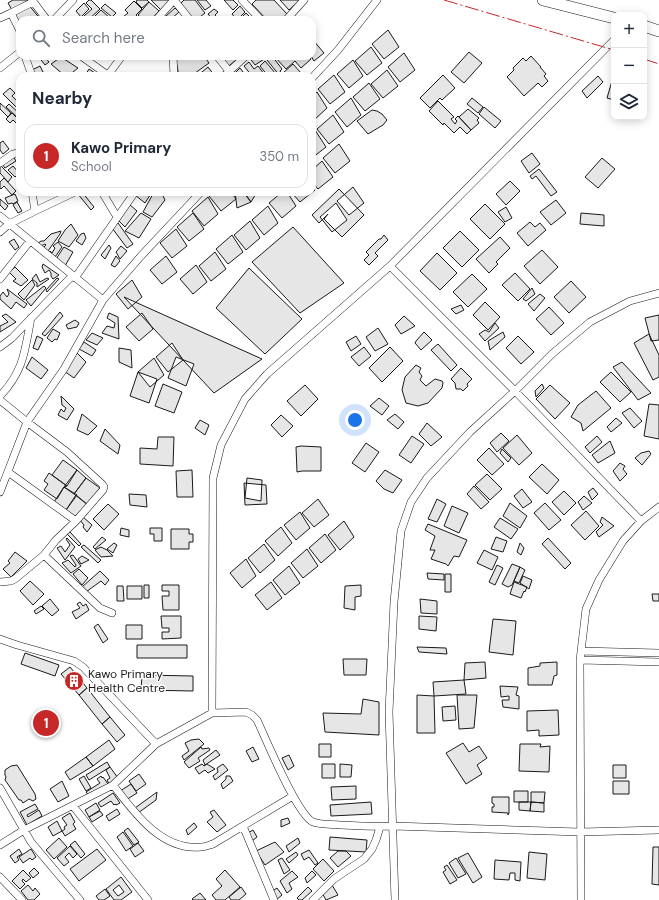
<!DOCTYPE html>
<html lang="en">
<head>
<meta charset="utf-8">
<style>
  body { margin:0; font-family:"DM Sans",sans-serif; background:#f6f6f7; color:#1f2937 }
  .controls { position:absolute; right:12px; top:12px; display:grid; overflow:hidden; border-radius:8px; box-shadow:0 2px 10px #0003 }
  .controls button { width:36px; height:36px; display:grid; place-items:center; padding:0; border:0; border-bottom:1px solid #e0e1e3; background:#fff; color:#1f2937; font:20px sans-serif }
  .you { position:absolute; left:355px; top:420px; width:14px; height:14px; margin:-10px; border:3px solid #fff; border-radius:50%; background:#1a73e8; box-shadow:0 0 0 6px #1a73e833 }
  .badge { display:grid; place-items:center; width:26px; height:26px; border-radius:50%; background:#c62828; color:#fff; font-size:13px; font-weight:700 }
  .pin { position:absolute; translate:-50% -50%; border:2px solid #fff; box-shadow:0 1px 4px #0006 }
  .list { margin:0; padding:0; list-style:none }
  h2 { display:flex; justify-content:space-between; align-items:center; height:52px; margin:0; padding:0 16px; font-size:17px }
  h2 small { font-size:13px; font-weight:400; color:#747a83 }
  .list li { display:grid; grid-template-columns:26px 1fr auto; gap:12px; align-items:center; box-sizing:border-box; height:64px; margin:0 8px 8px; padding:0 8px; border:1px solid #e0e1e3; border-radius:12px }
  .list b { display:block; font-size:15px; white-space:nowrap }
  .list p { margin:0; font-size:13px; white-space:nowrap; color:#747a83 }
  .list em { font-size:13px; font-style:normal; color:#747a83 }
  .icon { flex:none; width:22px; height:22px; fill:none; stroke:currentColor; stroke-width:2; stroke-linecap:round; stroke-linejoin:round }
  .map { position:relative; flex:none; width:659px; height:900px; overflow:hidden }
  .search { position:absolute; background:#fff; box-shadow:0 2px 10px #0003; left:16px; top:16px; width:300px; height:44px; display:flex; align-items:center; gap:10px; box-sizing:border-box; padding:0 14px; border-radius:12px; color:#747a83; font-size:15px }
  .panel { position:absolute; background:#fff; box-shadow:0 2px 10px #0003; left:16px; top:72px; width:300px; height:124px; border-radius:12px }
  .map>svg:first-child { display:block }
  .building { fill:#e6e6e6; stroke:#1a1a1a; fill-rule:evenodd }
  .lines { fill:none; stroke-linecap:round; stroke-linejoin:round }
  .street-casing { stroke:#1a1a1a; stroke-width:8 }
  .secondary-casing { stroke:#1a1a1a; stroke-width:12 }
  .street { stroke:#fff; stroke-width:7 }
  .secondary { stroke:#fff; stroke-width:11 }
  .power { stroke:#c62828; stroke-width:1; stroke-dasharray:14 3 2 3; stroke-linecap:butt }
  .labels { text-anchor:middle; stroke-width:3; stroke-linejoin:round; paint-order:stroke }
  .poi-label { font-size:12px; fill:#1a1a1a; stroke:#fff; text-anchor:start }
</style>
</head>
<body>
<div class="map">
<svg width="659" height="900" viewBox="0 0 659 900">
  <rect width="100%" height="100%" fill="#fff"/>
  <!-- building -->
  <path class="building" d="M13,0H29L12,10L8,3Z
    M89,0H91L100,9L88,20L84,16L92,9L86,3Z
    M137,0H147L149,2L142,8L136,2Z
    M151,0H171L161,10Z
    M184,0H195L205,13L196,20H193L180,4Z
    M197,0H206L211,6L205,10Z
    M224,0H233L238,5L233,10Z
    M256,0H274L287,14L281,20H267L252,4Z
    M280,0H298L299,1L289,10Z
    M134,1L142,9L136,15L141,20H124L125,19L123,17L128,13L125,10Z
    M149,2L159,11L151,20H144L138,15Z
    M84,3L89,9L81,17L76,11Z
    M28,4L41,20H20V28L13,13Z
    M105,4L116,13L112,17L101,8Z
    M240,6L245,12L237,20L232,14Z
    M175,8L179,12L170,20H168L165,17Z
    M214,9L218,12L215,15L219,20L222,18L224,20H213L208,14Z
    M101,10L111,19L110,20H98L94,17Z
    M246,13L252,19L239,20Z
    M388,30L399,47L384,59L372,44Z
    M313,40L324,53L314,61L311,56H312V41Z
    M371,47L382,63L367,75L355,61Z
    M469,52L482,63L464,83L451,72Z
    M404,53L415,70L400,82L388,67Z
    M38,56H44L49,62L45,65Z
    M175,56H204L209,63L191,76H179Z
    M221,56H233L236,60L229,66Z
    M250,56H269L255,65L249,57Z
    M272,56L282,69L280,71L282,74L280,76L267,60Z
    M274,56H309L311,59L301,68L295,61L286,69Z
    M531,56L541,67H540L546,74L544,76L548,81L542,87L538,83L524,96L507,77L514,70L513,68L523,58L526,61Z
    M61,57L78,68L68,76H65L51,64Z
    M353,60L363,76L349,88L337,74Z
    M265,61L276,74L273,76H268L260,66Z
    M249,62L254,69L258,66L264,74L262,76H252L244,66Z
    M293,64L301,73L297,76H286L283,73Z
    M40,66L43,72L35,76L32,70Z
    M208,67L214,75L213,76H197Z
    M240,68L246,76H235L234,74Z
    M89,69L98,75L97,76H89L86,74Z
    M387,70L398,86L383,98L371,84Z
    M334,75L345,92L330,104L318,89Z
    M443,75L455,88L442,100L440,98L430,108L420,98Z
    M598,76L603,82L587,98L582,91Z
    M612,81H614V100L607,98Z
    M369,83L380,99L365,111L353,97Z
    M10,88L15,93L12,96L20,104V111L3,94Z
    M317,92L327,108L313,121L312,96Z
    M351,98L361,115L347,127L335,112Z
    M472,98L483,107L478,113L467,104Z
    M438,101L454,117L451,119L455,124L457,121L455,119L458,116L471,130L467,134L460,127L454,133L444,123L443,125L429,111Z
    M0,103L11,113L8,117L0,109Z
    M9,104L20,114L18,118L6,107Z
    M484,107L501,121L495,128L479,114Z
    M468,109L479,118L477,120L479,123L471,130L459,117Z
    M372,110L377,111L382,114L387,120L383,125L368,134L357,121Z
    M12,113L19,120L16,123L13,120L10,123L6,119Z
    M333,115L344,132L329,144L317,129Z
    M315,130L326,147L312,158V133Z
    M3,141L9,149L3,154L0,150V143Z
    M339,144L350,161L335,173L323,158Z
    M532,153L540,164L529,173L521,161Z
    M13,156L16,161L5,168L2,164Z
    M602,158L615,169L598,188L585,177Z
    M322,161L333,177L318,189L312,182V170Z
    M0,165L12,177L8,182L0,173Z
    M13,166L19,173L15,177L8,170Z
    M539,169L557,192L551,196L536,176L532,179L530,176Z
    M4,178L16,191L12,195L4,186L1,189L0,188V182Z
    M510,181L520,191L506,205L496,194Z
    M312,186L315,190L300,202L291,192H312Z
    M353,187L364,203L349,215L337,201Z
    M339,189L364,215L342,237L324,219L328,214L319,223L312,215Z
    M80,192H82L94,207L91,210L77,193Z
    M138,192H152L145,203L135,195Z
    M154,192H161L165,200L152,217L143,212Z
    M214,192H231L236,199L221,211L209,196Z
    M235,192H243L251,202L237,208Z
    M244,192H257L251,202Z
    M282,192H287L296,206L282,218L269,203Z
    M15,194L18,201L13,204L12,203L8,204L5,198Z
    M208,197L218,214L204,226L192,211Z
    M0,199L8,206L5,210L0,205Z
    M556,200L566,213L551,225L540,212Z
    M17,202L22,211L18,213L13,205Z
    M336,203L347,220L332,232L320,217Z
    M129,204L137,211L125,227L119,221Z
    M485,204L505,224L490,239L470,219Z
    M268,206L278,223L264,235L252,220Z
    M506,207L512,218L505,222L498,212Z
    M141,213L151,219L139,238L125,231Z
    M193,213L204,229L189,241L177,227Z
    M581,213L604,215V226L580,224Z
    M250,221L260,238L246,250L234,235Z
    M530,222L535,227L540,223L546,230L528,246L517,233Z
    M118,223L133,244L127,248L112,228Z
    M71,224L78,235L69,247L58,241L65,230Z
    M293,227L344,283L300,313L252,262Z
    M176,229L187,246L172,258L160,243Z
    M61,231L60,234L48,251L43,248L46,245L45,244L41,246L37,244L41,241H44L51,234Z
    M460,231L479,250L462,267L443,248Z
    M84,233L86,238L82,245L76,241L81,234Z
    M232,235L243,252L228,264L216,249Z
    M384,235L388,240L375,253L378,256L369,265L364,260L369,255L366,252L379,239H381Z
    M500,237L510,248L496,262L498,264L489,273L476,259Z
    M14,239L19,247L15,250L9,242Z
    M58,242L62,247L55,257L48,253L50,251L52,253L55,248L53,246Z
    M109,245L111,248L105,259L101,255Z
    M121,246L127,251L120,259L116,252Z
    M64,247L73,252L65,266L56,259Z
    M542,250L558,267L540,284L524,266Z
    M215,252L226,269L211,281L199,266Z
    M437,253L457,273L440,290L420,271Z
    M116,256L120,261L115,267L111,265Z
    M166,256L177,272L162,284L150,270Z
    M43,264L59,275L53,279L51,276V273L49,270L45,273L42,267Z
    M196,265L207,282L193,294L180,279Z
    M15,267L28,280L21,286L13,281L16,279L9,272Z
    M249,268L302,319L265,354L216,308Z
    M515,273L530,289L518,301L502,285Z
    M36,274L40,282L47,278L49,279L37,287V283L32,279Z
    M472,274L487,289L468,307L453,292Z
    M57,278L59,279L47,292L46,290Z
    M32,280L35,285L24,300L18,294Z
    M132,280L142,297L128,309L116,294Z
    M571,281L586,297L569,313L554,297Z
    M44,286L46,288L31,306L26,300Z
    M532,288L535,294L526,301L523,299Z
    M7,289L27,304L24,308L16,302L11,309L0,299V296L3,292L7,297L9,294Z
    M540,294L545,298L534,311L528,304Z
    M124,297L262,359L214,393Z
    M485,302L500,317L488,330L473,315Z
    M461,305L464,310L456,314L451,309Z
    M549,307L564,323L551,335L536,319Z
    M60,312L63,316L45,336L42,334Z
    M109,313L118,317L119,339L102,333L107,326L114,328L115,323L107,318Z
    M142,313L153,329L139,341L126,327Z
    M6,314L16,322L0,332V326L8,322L2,316Z
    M659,315V340L651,341L645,318Z
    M404,316L415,326L401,334L395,325Z
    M75,320L79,323L77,327L68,329L66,325Z
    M495,323L499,328L485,341L479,334L485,330L489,332Z
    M378,328L388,344L375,351L366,337Z
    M53,329L60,333L57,340L55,339L52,342L47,338Z
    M424,332L432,340L421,350L415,343L416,341Z
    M503,332L505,337L490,350L488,341Z
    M92,333L103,338L97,345L86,340Z
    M649,334L659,355V377L653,380L634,343Z
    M37,336L43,339L38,350L33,348Z
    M356,336L361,344L351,351L346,342Z
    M518,336L534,352L521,364L506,348Z
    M84,342L96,350L92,356L79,349Z
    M172,343L183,360L168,372L156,357Z
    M438,344L457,365L451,371L431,350Z
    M364,347L371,356L359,366L351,357Z
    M390,347L403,361L382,382L369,368Z
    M119,348L131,350L132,368L119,362Z
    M77,353L86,362L74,378L64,371Z
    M32,357L48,370L41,379L26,368Z
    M176,357L194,364L186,386L168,378Z
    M154,358L164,375L150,387L138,372Z
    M622,362L651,393L638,400L613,367Z
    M416,365L421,368L419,372L422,376L420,380L426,386L435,379L442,381L443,383L442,388L428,403L418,406L406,403L402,390L405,377Z
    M461,368L472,379L467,384L468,386L463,391L461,389H456L455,383L451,379Z
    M138,372L157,379L149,403L130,396Z
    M611,372L631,392L620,402L600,382Z
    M163,384L182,392L174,413L155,406Z
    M542,384L544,388L536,397L535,391Z
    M305,385L318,399L301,416L287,401Z
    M550,385L570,403L555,419L536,399Z
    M596,391L611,408L583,431L581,423L571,417L578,405Z
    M61,396L74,409L67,420L58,415L61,409L64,412L66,408L62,405Z
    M379,398L389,406L382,415L370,406Z
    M649,404L659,405V439L644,436Z
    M630,408L642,421L634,428L622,413Z
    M82,414L97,426L88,435L77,430Z
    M395,414L404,422L398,429L387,420Z
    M281,415L293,426L282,437L271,425Z
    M616,418L622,423L611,432L607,427Z
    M200,420L209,425L205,435L195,428Z
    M427,423L442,437L431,446L419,434Z
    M105,429L120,445L118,454L100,441Z
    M501,433L509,441L497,452L490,443Z
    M517,435L532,453L519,465L503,448Z
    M412,436L424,444L411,463L399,455Z
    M597,436L602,442L590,453L585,447Z
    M158,437H174L173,466L140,464V448L157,449Z
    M610,441L615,453L598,463L592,455Z
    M366,443L379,452L365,472L352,463Z
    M301,446L321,447V471H302L297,472L296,447Z
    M489,448L504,464L492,475L477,460Z
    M502,449L511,458L508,462L500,453Z
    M649,451L651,454L642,465L635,458L641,453Z
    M63,460L77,470L67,486L52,475Z
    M620,463L625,466L623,469L627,474L620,481L613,471Z
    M542,464L559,480L547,494L529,477Z
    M77,470L86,478L74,494L64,487Z
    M192,470L193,497H177L176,471Z
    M385,470L402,480L393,493L384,489L376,481Z
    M49,473L67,486L64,487L57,499L44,490L48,484L44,481Z
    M487,474L502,489L490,500L475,485Z
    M86,478L100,488L88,505L74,494Z
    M247,478L262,480L261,501L245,498Z
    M244,483L266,485L267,504L245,505Z
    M474,486L489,502L481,509L467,494Z
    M64,487L77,495L66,510L54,502Z
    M593,488L598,494L592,500L588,492Z
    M522,489L532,502L523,508L514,496Z
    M564,491L576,503L564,515L552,502Z
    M129,494L146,495L147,507L130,505Z
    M76,495L88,505L77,518L66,510Z
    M584,496L592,503L583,510L578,502Z
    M318,499L329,515L314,527L302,513Z
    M437,499L446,504L437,522L428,519Z
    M510,503L527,516L520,528L503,516Z
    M545,503L561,520L549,530L534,513Z
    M108,504L119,514L104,530L93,519Z
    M452,506L468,513L459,533L444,526Z
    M586,511L599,526L585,540L571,525Z
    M300,512L310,528L296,540L284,525Z
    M82,516L92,525L87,532L83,527L84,525L79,519Z
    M602,517L614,526L599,537L596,532L603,525L600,522Z
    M500,518L518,529L511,539L494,527Z
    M344,521L354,537L340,550L328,535Z
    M428,524L467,540L459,557L454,556L448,566L446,564L431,559L435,550H430L435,536L425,530Z
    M281,527L292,543L278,556L265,541Z
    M121,528L129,530V537L120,535Z
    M150,528H162V541H154V534H150Z
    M171,529H189V534H193V542H189V549H171Z
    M70,532L81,544L79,546L66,533Z
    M325,534L336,550L321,563L309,548Z
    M102,537L106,540L95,549L93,547Z
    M496,537L507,541L503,552L491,549Z
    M67,538L75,547L65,560L57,548L61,546L65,552L70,545L66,539Z
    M548,538L571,563L565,569L542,544Z
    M114,543L117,545L113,553L107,549Z
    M520,543L524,548L521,555L517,552Z
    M264,544L275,560L260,573L248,558Z
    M84,545L101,560L98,563L81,547Z
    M101,547L107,550L113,556L101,557L95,550Z
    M307,549L318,566L303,578L291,563Z
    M484,550L498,557L492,570L477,563Z
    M15,552L27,561L11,577L3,569L10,563L8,561Z
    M73,555L81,566L71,573L62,563L68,560L75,567L76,565L70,556Z
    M82,556L89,560L81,564L78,559Z
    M246,559L256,576L242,588L230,573Z
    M512,564L520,567L512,585L508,587L502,584Z
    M497,565L503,568L495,585L489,582Z
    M289,566L300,583L285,595L273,580Z
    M520,567L525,570L519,583L514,581Z
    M79,569L88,578L82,585L73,574Z
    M100,571L109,580L105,585L101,581L86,592L82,587Z
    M427,573L444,574V580L428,579Z
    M445,574H451V592H445Z
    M523,576L532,580L529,589L520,583Z
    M30,581L44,594L33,605L20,591Z
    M271,582L282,598L267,610L255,595Z
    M514,582L527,587L525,592L524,591L521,598L510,594Z
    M144,585H149V598H144Z
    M162,585H179V610H163L162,596H169V591H162Z
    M361,585V596L355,597V610L344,608L345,586Z
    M117,586H123L124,601H117Z
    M127,586H142V599H127Z
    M652,594H659V601H653Z
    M50,599L59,610L52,616L42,606Z
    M420,599L437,601V614L421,613Z
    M80,602L83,606L86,604L89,610L76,619L72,612L80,608L77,604Z
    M41,606L44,609L36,614L34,611Z
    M161,616H181V638L162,639V632H169V628H162Z
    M419,616L437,617L436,631L419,629Z
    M493,619L516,621L513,655L489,652Z
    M98,624L108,639L103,643L94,627Z
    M126,625H142V639H126Z
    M137,645H187V658H137Z
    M417,647L446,648L447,654L419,652Z
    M25,653L59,665L55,676L21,664Z
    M343,659H367L366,675H344Z
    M485,662L486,678L464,680L465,663Z
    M557,662V675L554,676L552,685H528V668L540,666V663Z
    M70,667L87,688L79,695L61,674Z
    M142,675L193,676V691L141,690Z
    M464,680L466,694L434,696L433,682Z
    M500,686L518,687L516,695L519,696V709L503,707L502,700H509V696L501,697Z
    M87,688L110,717L102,724L79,695Z
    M417,695L434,696L435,733H417Z
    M457,695H477L474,728L459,729Z
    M363,699L379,702V735L325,732L323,713L361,714Z
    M455,706L456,720L443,721L442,707Z
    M558,710L559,735L539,736V730L527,731V711Z
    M110,717L125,735L117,742L102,724Z
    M199,739L204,744L184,760L182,756L189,751L185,743L191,740Z
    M109,740L115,749L93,766L86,757Z
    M463,743L469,752L479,746L487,758L477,765L482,774L466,784L446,753Z
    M319,744H331V757H319Z
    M520,744H541L540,747L550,746L549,772L519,771Z
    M201,747L202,749L209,748L210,750L198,758L200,761L189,768L184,762Z
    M253,747L259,759L252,762L246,751Z
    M216,750L220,755L205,765L203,760Z
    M289,755L294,766L288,770L282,758Z
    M86,757L93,766L70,780L65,772Z
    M107,762L110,767L89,780L86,775Z
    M202,764L204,766L207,764L215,769L208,773L205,770L199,774L195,768Z
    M223,764L228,770L215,780L213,776L218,772L217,768Z
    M322,764H335V778H322Z
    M340,764L352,765L351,777H340Z
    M17,765L35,794L36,799L33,801L29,799L23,803L21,800H19L5,780L6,777L5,775V770L11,766Z
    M613,765H626V778H613Z
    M110,767L118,778L109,784L107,780L110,778L106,770Z
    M139,774L146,784L136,791L129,781Z
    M84,776L91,788L86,791L79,779Z
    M101,776L102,778L103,777L108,784L89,796L86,792L100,783L97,779Z
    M226,776H230L233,781L223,789L221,784L226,779Z
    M62,781L69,796L58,802L50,789Z
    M613,781H629V794H613Z
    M131,784L137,793L126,800L120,791Z
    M356,786V799L332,800L331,787Z
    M514,791H528V802H514Z
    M157,792L156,800L138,813L135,808Z
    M531,792H545L544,803L531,802Z
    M113,793L120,803L116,805L115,804L114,805L111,801L101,807L98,803Z
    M492,797H509V813L508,815V813L492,812V807H494V804L492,803Z
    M371,802L372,814L331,816L330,805Z
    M519,802H531L530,811L519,810Z
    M531,802L544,803V812L530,811Z
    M96,803L100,810L89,817L85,810Z
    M35,804L38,809L27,815L28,817L39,810L42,816L27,825L20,812Z
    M117,809L120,814L109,821L106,816Z
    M214,810L226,825L217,832L207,822L213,817L210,812Z
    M100,811L103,815L92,822L89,817Z
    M70,813L75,822L73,824L76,829L65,836L62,831L65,829L64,827L67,825L62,818Z
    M288,818L290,823L281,827V820Z
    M57,821L62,831L53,836L48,827Z
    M194,823L197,827L188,835L186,830Z
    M128,828L139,842L134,845L124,831Z
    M253,830L257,837L252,841L248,833Z
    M123,832L133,846L126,851L117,837Z
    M330,837L367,840L366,852L329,850Z
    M59,838L67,847L54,859L46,850Z
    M298,838L300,843L289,852L286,846Z
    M75,841L85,854L81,858L70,845Z
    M275,842L284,852L265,865L256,851Z
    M138,843L144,851L135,857L130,849Z
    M70,846L77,854L73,858L69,853L65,857L69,862L64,866L57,858Z
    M653,847H659V885L652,884Z
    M19,849L22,854L17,857L19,860L15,863L10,856Z
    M31,849L36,857L32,860L30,858L23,863L19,857Z
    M97,849L106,860L79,881L70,869Z
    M309,850L318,863L315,865L309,857L304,860L301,854Z
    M338,851H346L351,856L338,867L330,858Z
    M296,852L298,855L289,863L286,859Z
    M529,852L547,854L545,880L527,878Z
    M468,853L482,877L473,883L458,858Z
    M282,858L290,870L284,874L278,860Z
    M456,858L466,874L458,878L449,863Z
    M323,859L334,871L324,881L313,869Z
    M495,860L521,862L520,881L515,880V873H510L509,880L494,879Z
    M447,865L457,880L450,884L443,872L446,870L444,867Z
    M34,868L39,873L33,878L29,873Z
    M23,870L31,878L26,882L23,879L22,881L25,884L20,889L12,881Z
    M225,870L240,887L225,900H216L212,895L222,886L216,879Z
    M292,871L298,877L289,883L292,889L287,893L280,881Z
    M312,871L316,875L307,883L305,878Z
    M121,877L132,892L121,900H114L106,889ZM119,885L124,892L118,896L113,890Z
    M28,885L33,891L35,888L40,894L34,900H28L21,891Z
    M332,885L338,895L326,900L321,891Z
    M241,887L246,894L239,900H231L229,897Z
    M308,887L312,891L302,900H299L297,898Z
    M277,888L282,895L276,900L271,892Z
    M105,889L110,896L104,900H99L96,896Z
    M200,893L206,900H193L192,899Z"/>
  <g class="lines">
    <defs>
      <path id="street" d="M32,0L47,20
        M242,0L261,20
        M0,18L11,13
        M54,20L73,0
        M156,20L174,0L190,20
        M286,20L304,0
        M20,31L11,13L33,2
        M614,40L390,266L515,391L641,521
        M25,56L32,76
        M81,56L109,76
        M173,56L174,76
        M217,56L229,71
        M0,68L20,52
        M108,75L122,56
        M224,76L246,56
        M312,78L338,50L377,0
        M0,163L13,154L20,152
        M102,192L117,217
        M35,211L75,192
        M0,216L103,300
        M0,232L9,224L35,211L32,192
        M75,278L135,192
        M0,279L30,241
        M0,347L12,338L72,276
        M0,396C24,371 25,350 31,318
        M0,400L27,422L67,452L102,484L104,487L103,490L76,521L56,540L44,555L15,579L11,581L0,582
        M8,472L76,521
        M0,492L27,422L64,369L103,300L141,256L201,192
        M44,555L100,608L112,613
        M0,639L17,645L74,661L83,667L156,744L212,713L246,712L252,715L257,720C266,739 297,815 313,822C321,825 332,824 341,825C358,826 375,827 393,826L580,832L659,830
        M581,651L659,653
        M580,660L659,662
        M212,713L213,478L221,445L245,399L267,374L390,266
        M113,785C134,812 161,851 201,847C205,847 209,845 213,844L293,796
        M0,788L31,842L80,900
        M73,806L148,900
        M243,826L274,900
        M0,845L24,830L113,785L156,744
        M0,877L22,900
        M313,900L334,879L364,859L372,849L376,840L380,827
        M395,900L389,712L394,602L401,531L411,502L427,478L470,432L515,391L552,354L590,322L630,301L659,293
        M581,900L580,660L586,609L599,580L623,541L641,521L659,507"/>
      <path id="secondary" d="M543,0L614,18
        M644,26L659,31"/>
    </defs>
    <!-- street casing -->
    <use href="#street" class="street-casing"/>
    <!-- secondary casing -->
    <use href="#secondary" class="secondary-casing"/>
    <!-- street -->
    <use href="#street" class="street"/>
    <!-- secondary -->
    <use href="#secondary" class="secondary"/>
    <!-- power -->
    <path class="power" d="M444,0L614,50
      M644,59L659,64"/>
  </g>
  <!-- icons -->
  <defs>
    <symbol id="building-disc" viewBox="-11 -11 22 22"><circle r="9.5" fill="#c62828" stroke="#fff"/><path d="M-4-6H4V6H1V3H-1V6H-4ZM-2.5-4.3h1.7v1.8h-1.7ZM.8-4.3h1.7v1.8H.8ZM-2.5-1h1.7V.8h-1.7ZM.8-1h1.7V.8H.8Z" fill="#fff"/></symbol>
  </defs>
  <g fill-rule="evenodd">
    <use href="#building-disc" x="63" y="670" width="22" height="22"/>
  </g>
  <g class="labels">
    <!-- poi labels -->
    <g class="poi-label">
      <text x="88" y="678">Kawo Primary<tspan x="88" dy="14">Health Centre</tspan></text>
    </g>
  </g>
</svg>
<div class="controls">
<button>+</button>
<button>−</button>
<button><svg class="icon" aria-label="layers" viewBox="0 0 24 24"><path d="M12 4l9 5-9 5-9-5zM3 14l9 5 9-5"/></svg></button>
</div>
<div class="you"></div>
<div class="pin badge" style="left:46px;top:723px">1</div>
<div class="search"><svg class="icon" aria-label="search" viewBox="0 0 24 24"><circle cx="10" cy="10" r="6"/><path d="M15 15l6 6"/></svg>Search here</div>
<section class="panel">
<h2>Nearby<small></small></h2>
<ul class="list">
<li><span class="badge">1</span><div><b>Kawo Primary</b><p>School</p></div><em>350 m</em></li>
</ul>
</section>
</div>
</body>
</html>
